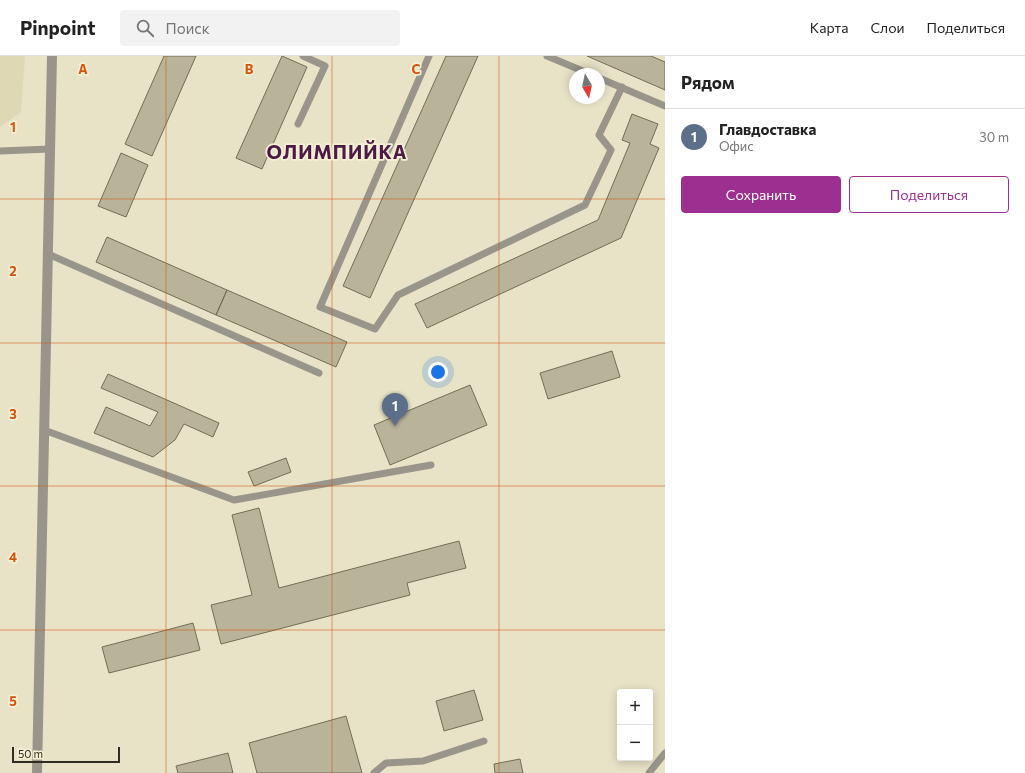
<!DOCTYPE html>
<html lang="ru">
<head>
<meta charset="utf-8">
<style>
  body { margin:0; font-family:Commissioner,sans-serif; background:#f2f2f2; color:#222 }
  .controls { position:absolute; right:12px; bottom:12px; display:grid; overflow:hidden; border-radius:4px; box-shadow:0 2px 10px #0003 }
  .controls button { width:36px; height:36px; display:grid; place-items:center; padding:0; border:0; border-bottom:1px solid #e0e0e0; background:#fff; color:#222; font:20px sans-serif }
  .compass { position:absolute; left:569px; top:12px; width:36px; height:36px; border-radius:50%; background:#fff; box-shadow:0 2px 10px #0003; rotate:171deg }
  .scale { position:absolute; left:12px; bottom:10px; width:108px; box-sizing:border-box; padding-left:4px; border:2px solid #2e2c21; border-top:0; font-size:11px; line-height:14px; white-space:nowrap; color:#2e2c21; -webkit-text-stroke:3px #f5efd4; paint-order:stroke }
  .you { position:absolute; left:438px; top:316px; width:14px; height:14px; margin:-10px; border:3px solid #fff; border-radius:50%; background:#1a73e8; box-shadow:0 0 0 6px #1a73e833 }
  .badge { display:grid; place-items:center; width:26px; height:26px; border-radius:50%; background:#9c2f8f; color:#fff; font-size:13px; font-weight:700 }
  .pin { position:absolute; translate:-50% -33px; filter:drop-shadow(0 1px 2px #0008) }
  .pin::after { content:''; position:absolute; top:21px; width:14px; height:12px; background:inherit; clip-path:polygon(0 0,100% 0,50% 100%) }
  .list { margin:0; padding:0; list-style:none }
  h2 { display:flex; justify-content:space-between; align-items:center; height:52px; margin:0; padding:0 16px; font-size:17px }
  h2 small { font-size:13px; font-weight:400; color:#767676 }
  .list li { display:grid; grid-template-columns:26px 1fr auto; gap:12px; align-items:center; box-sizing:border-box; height:56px; padding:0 16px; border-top:1px solid #e0e0e0 }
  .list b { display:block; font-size:15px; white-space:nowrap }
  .list p { margin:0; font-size:13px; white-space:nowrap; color:#767676 }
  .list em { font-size:13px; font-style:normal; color:#767676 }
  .actions { display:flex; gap:8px; padding:12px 16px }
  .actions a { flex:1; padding:9px 0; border:1px solid #9c2f8f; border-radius:4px; text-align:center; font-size:14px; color:#9c2f8f }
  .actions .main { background:#9c2f8f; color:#fff }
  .icon { flex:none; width:22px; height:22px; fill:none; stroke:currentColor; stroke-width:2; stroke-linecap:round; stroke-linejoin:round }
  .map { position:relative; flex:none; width:665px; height:717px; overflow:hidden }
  header { display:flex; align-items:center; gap:24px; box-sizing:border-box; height:56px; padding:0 20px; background:#fff; border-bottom:1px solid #e0e0e0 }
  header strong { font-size:19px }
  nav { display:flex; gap:22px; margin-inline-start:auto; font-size:14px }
  .search { width:280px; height:36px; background:#f2f2f2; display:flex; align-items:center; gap:10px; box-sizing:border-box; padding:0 14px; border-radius:4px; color:#767676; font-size:15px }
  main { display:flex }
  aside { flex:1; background:#fff }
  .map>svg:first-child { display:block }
  .built { fill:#ded8b5 }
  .building { fill:#b9b499; stroke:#726d55 }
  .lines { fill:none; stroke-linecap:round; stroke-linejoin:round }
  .lane { stroke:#98968b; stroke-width:7 }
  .street { stroke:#98968b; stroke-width:10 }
  .grid { fill:none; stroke:#d5540e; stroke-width:1; stroke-opacity:0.55 }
  .labels { text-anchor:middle; stroke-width:3.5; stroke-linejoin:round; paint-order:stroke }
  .district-label { font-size:19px; font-weight:bold; letter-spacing:1px; fill:#4d1947; stroke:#f5efd4 }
  .grid-label { font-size:13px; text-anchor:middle; font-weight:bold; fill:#d5540e; stroke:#f5efd4; stroke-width:3.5; stroke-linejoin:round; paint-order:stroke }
</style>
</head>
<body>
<header>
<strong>Pinpoint</strong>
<div class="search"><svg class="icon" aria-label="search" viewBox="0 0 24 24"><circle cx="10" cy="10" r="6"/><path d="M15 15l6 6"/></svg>Поиск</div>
<nav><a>Карта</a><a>Слои</a><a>Поделиться</a></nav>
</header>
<main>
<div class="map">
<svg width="665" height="717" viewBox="0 0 665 717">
  <rect width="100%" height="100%" fill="#e8e2c7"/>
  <!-- built -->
  <path class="built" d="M0,0H25L21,56L0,71Z"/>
  <!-- building -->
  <path class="building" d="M164,0H196L152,100L125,88Z
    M282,0L307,11L262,113L236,102Z
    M446,0H478L370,242L343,230Z
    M587,0H651L665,6V34Z
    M632,58L658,68L650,88L659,92L621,182L427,272L415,248L598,164L630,87L622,84Z
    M121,97L148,109L126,161L98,150Z
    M107,181L227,234L216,259L96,206Z
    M227,234L347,286L336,311L216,259Z
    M612,295L620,321L548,343L540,317Z
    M108,318L219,367L213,381L184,368L175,384L153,401L94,377L106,351L150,370L158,356L101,332Z
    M470,329L487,369L390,409L374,369Z
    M286,402L291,416L254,430L248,416Z
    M259,452L279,532L459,485L466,512L407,527L410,539L221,588L211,549L252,539L232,459Z
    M193,567L200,594L109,617L102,591Z
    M474,634L483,664L444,675L436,645Z
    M346,660L362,717H257L249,687Z
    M228,697L233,717H178L176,710Z
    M520,703L523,717H495L494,708Z"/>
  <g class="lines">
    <!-- lane -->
    <path class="lane" d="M429,0L320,251L375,273L398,239L585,149L611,94L599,79L622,31
      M547,0L590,18
      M599,22L665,50
      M298,68L325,10L303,0
      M0,95L50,93
      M48,198L319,317
      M44,374L234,444L431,409
      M374,717L386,707L423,705L484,685
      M649,717L665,697"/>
    <!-- street -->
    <path class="street" d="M37,717L52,0"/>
  </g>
  <!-- grid -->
  <path class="grid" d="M166,0V717M332,0V717M499,0V717M0,143H665M0,287H665M0,430H665M0,574H665"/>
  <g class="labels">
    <!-- district labels -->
    <g class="district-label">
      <text x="337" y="103">ОЛИМПИЙКА</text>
    </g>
  </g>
  <g class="grid-label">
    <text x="83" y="18">A</text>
    <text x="249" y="18">B</text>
    <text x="416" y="18">C</text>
    <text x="13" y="76">1</text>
    <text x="13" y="220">2</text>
    <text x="13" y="363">3</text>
    <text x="13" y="506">4</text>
    <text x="13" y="650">5</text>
  </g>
</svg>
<div class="controls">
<button>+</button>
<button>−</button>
</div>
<svg class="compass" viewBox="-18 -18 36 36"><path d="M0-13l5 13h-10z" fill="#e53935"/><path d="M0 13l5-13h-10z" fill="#767676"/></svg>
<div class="scale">50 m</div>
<div class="you"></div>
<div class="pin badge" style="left:395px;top:370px;background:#5c6f8a">1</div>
</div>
<aside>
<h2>Рядом<small></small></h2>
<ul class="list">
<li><span class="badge" style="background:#5c6f8a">1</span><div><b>Главдоставка</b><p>Офис</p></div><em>30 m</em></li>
</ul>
<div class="actions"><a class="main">Сохранить</a><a>Поделиться</a></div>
</aside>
</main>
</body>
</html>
